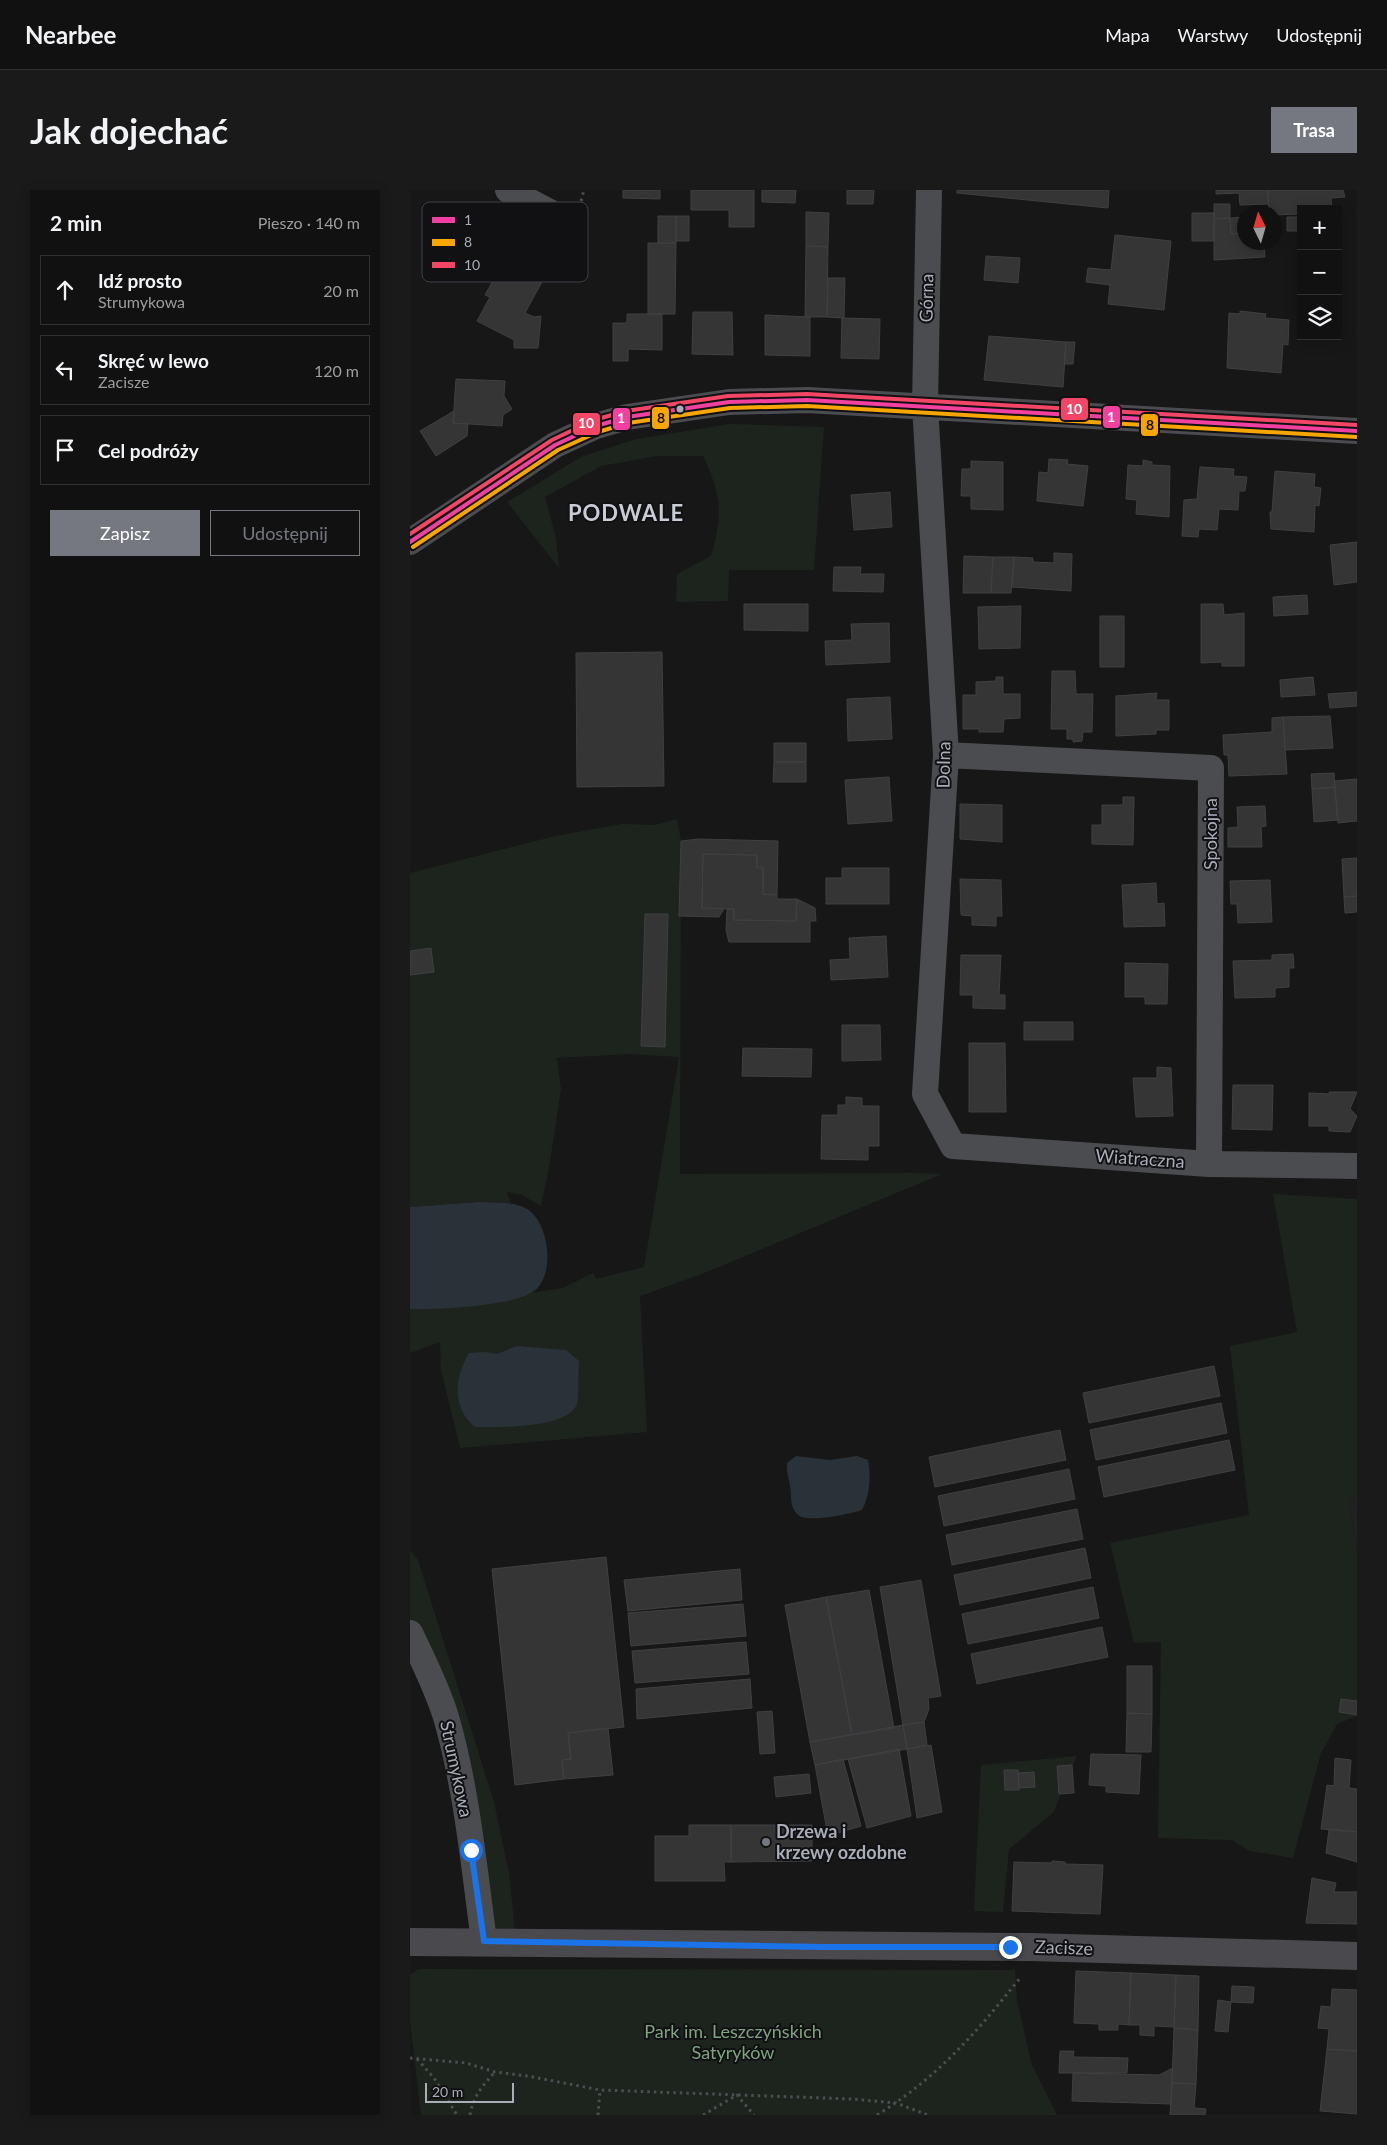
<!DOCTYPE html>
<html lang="pl">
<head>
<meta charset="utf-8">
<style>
  body { margin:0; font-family:Lato,sans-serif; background:#1a1a1a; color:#f1f3f6 }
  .controls { position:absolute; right:15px; top:15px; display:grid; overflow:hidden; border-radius:0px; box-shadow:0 2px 12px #0003 }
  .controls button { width:45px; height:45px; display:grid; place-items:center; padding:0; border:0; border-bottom:1px solid #303131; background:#111; color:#f1f3f6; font:25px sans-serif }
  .compass { position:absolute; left:827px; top:15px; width:45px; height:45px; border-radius:50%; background:#111; box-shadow:0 2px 12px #0003; rotate:355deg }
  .scale { position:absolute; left:15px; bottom:12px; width:89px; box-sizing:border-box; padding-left:5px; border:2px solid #a8adb8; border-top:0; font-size:14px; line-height:18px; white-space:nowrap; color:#a8adb8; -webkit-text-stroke:4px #111113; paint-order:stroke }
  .stop { position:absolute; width:15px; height:15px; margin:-11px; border:4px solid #1a73e8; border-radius:50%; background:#fff }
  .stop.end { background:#1a73e8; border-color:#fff; box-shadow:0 1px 5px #0008 }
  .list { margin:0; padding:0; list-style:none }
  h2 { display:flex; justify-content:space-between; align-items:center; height:65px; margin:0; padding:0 20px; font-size:21px }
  h2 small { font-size:16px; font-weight:400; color:#9c9d9f }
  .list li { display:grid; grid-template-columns:32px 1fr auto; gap:15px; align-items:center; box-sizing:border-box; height:70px; margin:0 10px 10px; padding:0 10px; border:1px solid #303131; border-radius:0px }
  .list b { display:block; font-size:19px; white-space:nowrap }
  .list p { margin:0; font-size:16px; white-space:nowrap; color:#9c9d9f }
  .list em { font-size:16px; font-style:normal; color:#9c9d9f }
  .actions { display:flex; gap:10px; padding:15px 20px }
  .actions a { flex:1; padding:11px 0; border:1px solid #757880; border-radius:0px; text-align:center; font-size:18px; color:#757880 }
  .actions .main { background:#757880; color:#fff }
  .icon { flex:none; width:28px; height:28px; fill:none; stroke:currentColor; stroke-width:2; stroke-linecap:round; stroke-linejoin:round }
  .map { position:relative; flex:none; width:947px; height:1925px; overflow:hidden; border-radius:0px }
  header { display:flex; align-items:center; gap:30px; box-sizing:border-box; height:70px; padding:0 25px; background:#111; border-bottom:1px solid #303131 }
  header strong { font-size:24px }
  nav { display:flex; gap:28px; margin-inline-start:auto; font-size:18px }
  .intro { display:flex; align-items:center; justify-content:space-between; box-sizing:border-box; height:120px; padding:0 30px }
  h1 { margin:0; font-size:35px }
  .button { padding:12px 22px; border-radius:0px; background:#757880; color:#fff; font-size:18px; font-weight:700 }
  main { display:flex; gap:30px; padding:0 30px }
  aside { flex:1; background:#111; border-radius:0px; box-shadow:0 2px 12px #0003 }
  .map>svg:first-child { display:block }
  .built { fill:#212123 }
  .green { fill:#1d241e }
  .water { fill:#2a3239 }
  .building { fill:#353536; stroke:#3f4043 }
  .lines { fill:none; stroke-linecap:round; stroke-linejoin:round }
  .path { stroke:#4d4e52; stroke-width:3; stroke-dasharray:2.5 4; stroke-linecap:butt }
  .street { stroke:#4b4c50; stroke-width:26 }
  .secondary { stroke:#4a4a4e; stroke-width:28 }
  .bus-1-casing { stroke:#111113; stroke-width:8 }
  .bus-2-casing { stroke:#111113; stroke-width:8 }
  .bus-3-casing { stroke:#111113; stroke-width:8 }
  .bus-1 { stroke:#f240a1; stroke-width:4 }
  .bus-2 { stroke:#f7a600; stroke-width:4 }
  .bus-3 { stroke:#f34667; stroke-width:4 }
  .route { stroke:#1a73e8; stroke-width:6 }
  .bus-dot { fill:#a8adb8; stroke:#111113; stroke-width:2 }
  .poi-dot { fill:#757880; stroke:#111113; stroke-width:2 }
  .labels { text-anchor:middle; stroke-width:4; stroke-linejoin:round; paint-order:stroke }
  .street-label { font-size:18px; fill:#a8adb8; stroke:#111113 }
  .poi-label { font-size:18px; font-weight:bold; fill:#a8adb8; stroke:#111113; text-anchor:start }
  .park-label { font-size:18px; fill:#7fa381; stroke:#111113 }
  .district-label { font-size:22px; font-weight:bold; letter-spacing:1px; fill:#c9ccd4; stroke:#111113 }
  .key { fill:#111113; stroke:#3e4045; stroke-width:1 }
  .key-label { font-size:14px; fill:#a8adb8 }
  .line-badge { stroke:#111113; stroke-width:2 }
  .badge-label { font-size:14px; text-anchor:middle; font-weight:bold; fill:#fff }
  .pale-badge-label { font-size:14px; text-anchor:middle; font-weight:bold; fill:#111 }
</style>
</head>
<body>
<header>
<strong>Nearbee</strong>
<nav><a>Mapa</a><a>Warstwy</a><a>Udostępnij</a></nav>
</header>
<div class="intro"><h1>Jak dojechać</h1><a class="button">Trasa</a></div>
<main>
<aside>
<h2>2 min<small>Pieszo · 140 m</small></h2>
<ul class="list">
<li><svg class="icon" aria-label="ahead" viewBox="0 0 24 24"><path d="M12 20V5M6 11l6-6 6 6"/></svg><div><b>Idź prosto</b><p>Strumykowa</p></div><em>20 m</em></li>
<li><svg class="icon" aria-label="left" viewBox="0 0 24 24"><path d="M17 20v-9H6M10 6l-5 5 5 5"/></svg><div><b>Skręć w lewo</b><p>Zacisze</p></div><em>120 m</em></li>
<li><svg class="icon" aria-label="arrive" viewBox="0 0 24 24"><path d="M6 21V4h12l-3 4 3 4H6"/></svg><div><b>Cel podróży</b></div></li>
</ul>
<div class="actions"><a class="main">Zapisz</a><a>Udostępnij</a></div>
</aside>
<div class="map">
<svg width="947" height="1925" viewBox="0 0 947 1925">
  <rect width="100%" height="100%" fill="#171717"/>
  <!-- built -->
  <path class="built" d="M947,1307V1361L939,1308Z"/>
  <!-- green -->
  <path class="green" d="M320,234L414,237L404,380H319L318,411L266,412L267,384L301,366C313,324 312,306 293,266H247L191,276L135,307L146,348L149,378L97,312L171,267L226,249Z
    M267,629L271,651L270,984L503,983L532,984L297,1082L230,1106L237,1242L50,1258L31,1180L30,1152L0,1163V1119L86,1113L120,1103L153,1098L183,1083L186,1089L234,1077L269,867L219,864L147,868L151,899L139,978L131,1016L112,1005L97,1002L101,1013L69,1012L0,1017V683L145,646L212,634L245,635Z
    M863,1004L947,1009V1307L939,1308L947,1361V1526L927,1534L911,1563L883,1668L840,1661L822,1650L748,1648L751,1452L724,1453L700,1353L839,1325L820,1156L887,1142Z
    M0,1360L8,1370L84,1612L99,1683L106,1751H74L61,1660L0,1443Z
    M667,1566L643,1623L599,1659L593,1722L564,1721L571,1575Z
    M8,1779L605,1780L607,1811L622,1875L647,1925H11L0,1832V1785Z"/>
  <!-- water -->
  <path class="water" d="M69,1012C85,1013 103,1011 117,1019C139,1032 146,1085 124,1101C104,1116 27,1120 0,1119V1017Z
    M107,1156L156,1160L169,1171C168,1180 169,1207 167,1214C158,1239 87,1237 65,1237C41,1217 45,1187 59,1163L74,1162L87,1164Z
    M386,1266L420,1270L447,1266L458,1270C461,1286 460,1305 452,1320C441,1324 397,1333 388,1325C379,1317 382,1306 380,1296C379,1288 376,1282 377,1273Z"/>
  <!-- building -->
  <path class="building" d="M213,0H250V9L213,8Z
    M281,0H344V37H319V20H281Z
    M352,0H386L385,13L352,12Z
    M437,0H464L463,14H437Z
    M547,0H699L698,18L547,3Z
    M806,0H858V14L830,15L829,3L806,4Z
    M858,0H933L935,7L921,8L922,19H891V24L864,25V22H859Z
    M39,12L77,33L54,77L16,56Z
    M804,14H820V28L804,29Z
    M396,22L419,23L418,57L396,56Z
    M782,23H804V51H782Z
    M248,26H266V53H248Z
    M266,26H279V51H266Z
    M834,27V43L821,44L820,28Z
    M877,27H891V41H877Z
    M820,28L821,44L834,43V52H854L855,67L804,70V29Z
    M705,45L761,51L754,120L698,114L700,95L676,92L678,78L701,80Z
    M105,51L130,65L120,84L133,90L115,123L124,127L131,126L128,158H104V150L67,131L80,107L75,105Z
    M238,53H266L265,124H238Z
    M396,56L418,57L417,127H395Z
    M576,66L610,68L608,93L574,90Z
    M418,88H435L434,128L417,127Z
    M830,121L856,124L855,128L879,130L878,155L873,154L871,183L817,178L819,123L830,124Z
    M283,122H322L323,165L282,164Z
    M217,124H252V160L218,159V171H203V133H217Z
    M355,125L400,127V166L355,165Z
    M432,128L470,129L469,169L431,168Z
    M579,146L656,152L653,197L574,190Z
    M656,152H665L663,174H654Z
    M46,189L95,191L94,206L102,219L93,225L92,236L43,233Z
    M44,221L43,233L58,234L57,246L26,266L10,241Z
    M639,269L658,270L657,274L678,276L673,316L627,311L629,282L638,283Z
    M733,270L742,272V275L760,276L759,327L726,324L727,310L716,309L718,275L733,276Z
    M561,271L593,272V320L561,319V306H551L552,279H561Z
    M790,277L824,279L823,286L837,287L835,301H829L828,320L809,319L807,340L789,339L788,347L772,346L774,310L787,309Z
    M865,281L905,284L904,297L911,298L909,316L905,315L904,342L861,339L860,322H862Z
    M480,302L482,337L444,340L441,305Z
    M947,352V392L924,395L920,355Z
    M644,363L662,364L661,401L602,397L604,367L623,368V372L644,373Z
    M554,366L583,367L581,403H553Z
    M583,367H604L601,403H581Z
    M424,377H451L450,384H474L473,402L423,401Z
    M897,405L898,424L864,426L863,407Z
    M334,414H398V441L334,440Z
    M791,414H813L814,425L834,423V476H812V472L791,473Z
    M611,416L610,458L569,459L568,417Z
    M690,426H714V477H690Z
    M479,433L480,472L416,475L415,451L442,450L441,434Z
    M252,462L254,596L167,597L166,463Z
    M642,481H665L666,504H683L682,542H673L672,551L663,552V549H657V539H641Z
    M586,487H593V504H610V528L594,529L593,542H569V539H553V505H566V492L586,491Z
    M903,487L905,505L871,507L870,490Z
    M947,502V516L920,518L918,504Z
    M747,503L746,510H759V540H746V544L706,546V506Z
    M480,507L482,549L438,551L437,509Z
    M920,526L923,558L875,560L873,527Z
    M873,527L877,584L819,586L818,565H814L813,545L862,542V528Z
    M364,553H396V572H364Z
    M364,572H396V592H363Z
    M924,583L925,597L902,599L901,584Z
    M479,587L482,631L438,634L435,590Z
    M947,589V631L928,633L924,591Z
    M925,597L928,630L904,632L902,599Z
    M713,607H724L723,655L682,654V635H692V615H713Z
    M550,614L592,615V652L550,649Z
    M855,616L856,636L851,637L852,657H818V638L828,637L827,617Z
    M289,649L368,651L367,705L353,704V677L347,678V665L293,664L292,718L314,719L309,727L269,726L271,651Z
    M293,664L347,665V678L353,677V704L367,705V709H387L386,731L324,730V719L292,718Z
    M947,668V706L934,707L932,669Z
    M432,678H479V714H416V688H432Z
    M550,689L591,690L592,726H586V736L562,735V726L551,725Z
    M860,690L862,732L828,733L827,714H821L820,691Z
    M746,693L747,714L754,713L755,736L714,737L712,695Z
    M947,706V722L935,723L934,707Z
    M387,709L405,718L406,731H400V752H319L316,740L317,719H324V730L386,731Z
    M235,724H258L255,857L231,856Z
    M476,746L478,787L421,790L420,770L440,769L439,748Z
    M21,758L24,782L0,785V761Z
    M883,764L884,778H879V797L865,798V807L825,808L823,771L862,770V765Z
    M551,765H591L589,805H595V819L563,818V805H550Z
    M715,773L758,774L757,814H735V807H715Z
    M614,832H663V850H614Z
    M432,835H470L471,870L432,871Z
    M559,853H595L596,922H559Z
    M333,858L402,859L401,887L332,886Z
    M747,877L761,878L763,926L726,927L723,888H747Z
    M823,895H863L862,940L822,939Z
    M919,902H947L940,919L947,926L940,942L919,941V936H899V903L920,904Z
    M436,907L452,908V916H469V956H458V970L411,969L412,925H428V915H436Z
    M804,1176L810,1206L679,1233L673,1203Z
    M811,1213L817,1243L686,1270L680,1240Z
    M650,1240L656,1270L525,1297L519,1267Z
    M819,1250L825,1280L694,1307L688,1277Z
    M659,1279L665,1309L534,1336L528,1306Z
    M667,1319L673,1349L542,1375L536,1345Z
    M675,1358L681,1388L550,1415L544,1385Z
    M196,1367L214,1537L158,1543L161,1569L152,1570L154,1589L105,1595L82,1379Z
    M330,1379L332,1410L218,1421L214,1390Z
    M511,1390L531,1506L518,1508L519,1519L514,1532L493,1535L470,1397Z
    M683,1397L689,1428L558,1454L552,1424Z
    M459,1400L484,1538L442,1545L416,1407Z
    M416,1407L442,1545L400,1552L375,1415Z
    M333,1414L336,1446L221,1456L218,1423Z
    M692,1437L698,1467L567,1494L561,1464Z
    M336,1452L339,1484L225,1493L222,1461Z
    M717,1476H742V1524L717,1523Z
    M340,1489L342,1518L227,1529L226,1499Z
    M931,1509L947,1511V1525L929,1522Z
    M362,1521L365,1563L350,1564L347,1522Z
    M717,1523L742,1524L741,1562H716Z
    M514,1532L517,1555L497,1559L493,1535Z
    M493,1535L497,1559L405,1575L400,1552Z
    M198,1538L203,1585L154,1589L152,1570L161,1569L158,1543Z
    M521,1555L532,1622L507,1628L497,1559Z
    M489,1559L501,1626L457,1638L438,1569Z
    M681,1564L731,1565L729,1604L696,1602V1596L679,1595Z
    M925,1568L941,1570L939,1598L947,1599V1642L911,1639L917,1595L924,1596Z
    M433,1569L451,1636L418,1646L405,1575Z
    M662,1575L664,1603L649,1604L647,1576Z
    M594,1580H608L609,1600H595Z
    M624,1582L625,1597L609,1598L608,1583Z
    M399,1584L401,1603L366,1607L364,1587Z
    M279,1635H321V1672H314L315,1691H245V1646H279Z
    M321,1635H402V1671L321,1672Z
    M919,1639L947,1642V1672L916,1663Z
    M642,1671L655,1672V1674L693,1675L690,1724L602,1721L604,1672L642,1673Z
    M902,1688L926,1693L924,1702H947V1734L896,1733Z
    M666,1781L721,1783L719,1835L708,1834V1840H689V1834L664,1833Z
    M721,1783L766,1785L764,1837L744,1836V1846L730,1845V1835H719Z
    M766,1785L789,1786L788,1840L764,1838Z
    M822,1796L844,1797L843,1813L821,1812Z
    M922,1799L947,1800V1861L917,1859L919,1839L908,1838L911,1816L921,1817Z
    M808,1810L821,1812L818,1842L805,1841Z
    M764,1838L788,1840L786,1894L762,1893Z
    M917,1859L947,1861V1924L910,1921Z
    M650,1861H664L663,1867L718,1868L717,1883H649Z
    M763,1878L761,1914L662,1911L663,1883L749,1885Z
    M762,1893L786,1894L784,1918L796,1919L795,1925H760Z"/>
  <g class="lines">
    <!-- path -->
    <path class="path" d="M171,11L174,0
      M0,1868L56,1873L85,1882L118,1886L190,1900L442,1909L486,1913L518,1925
      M7,1869L24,1888L47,1925
      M60,1925C63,1907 73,1895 85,1882
      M188,1925L190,1900
      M293,1925L327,1905L344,1925
      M467,1925C528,1887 566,1843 610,1788"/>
    <!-- street -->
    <path class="street" d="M98,0L149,27
      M519,0L515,216L536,565L515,904L543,956L799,974L947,976
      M0,352L145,255L186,236L217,227L319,212L397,210L947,241
      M536,565L801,578L799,974
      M0,1443C13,1470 27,1498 36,1527C57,1600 64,1677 74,1751"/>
    <!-- secondary -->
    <path class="secondary" d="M0,1752L620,1757L947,1766"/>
    <defs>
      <path id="bus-1" d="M0,352L145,255L186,236L217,227L319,212L397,210L947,241"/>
      <path id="bus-2" d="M3,357L148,260L188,242L218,233L320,218L397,216L947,247"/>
      <path id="bus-3" d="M0,344L142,250L184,230L216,221L318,206L397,204L947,235"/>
    </defs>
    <!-- bus-1 casing -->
    <use href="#bus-1" class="bus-1-casing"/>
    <!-- bus-2 casing -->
    <use href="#bus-2" class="bus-2-casing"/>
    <!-- bus-3 casing -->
    <use href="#bus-3" class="bus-3-casing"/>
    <!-- bus-1 -->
    <use href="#bus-1" class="bus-1"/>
    <!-- bus-2 -->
    <use href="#bus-2" class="bus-2"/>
    <!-- bus-3 -->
    <use href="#bus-3" class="bus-3"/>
  </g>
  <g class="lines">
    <!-- route -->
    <path class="route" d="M61,1660L74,1751L416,1757H600"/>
  </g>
  <!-- markers -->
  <circle class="bus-dot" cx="270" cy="219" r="4.5"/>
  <circle class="poi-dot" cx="356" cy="1652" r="5"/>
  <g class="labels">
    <!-- street labels -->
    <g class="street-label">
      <text transform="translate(517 108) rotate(-89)" y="6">Górna</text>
      <text transform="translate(534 575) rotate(-89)" y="6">Dolna</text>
      <text transform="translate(801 644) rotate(-90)" y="6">Spokojna</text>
      <text transform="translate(730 969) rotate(4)" y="6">Wiatraczna</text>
      <text transform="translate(46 1579) rotate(78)" y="6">Strumykowa</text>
      <text transform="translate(654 1758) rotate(2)" y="6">Zacisze</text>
    </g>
    <!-- poi labels -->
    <g class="poi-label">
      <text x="366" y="1648">Drzewa i<tspan x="366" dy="21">krzewy ozdobne</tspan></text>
    </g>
    <!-- park labels -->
    <g class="park-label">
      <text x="323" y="1848">Park im. Leszczyńskich<tspan x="323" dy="21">Satyryków</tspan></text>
    </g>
    <!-- district labels -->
    <g class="district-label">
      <text x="216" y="331">PODWALE</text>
    </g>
  </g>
  <!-- legend -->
  <rect x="12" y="12" width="166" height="80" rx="8" class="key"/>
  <rect x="22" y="27" width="23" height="6" fill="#f240a1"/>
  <rect x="22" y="49" width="23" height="7" fill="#f7a600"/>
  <rect x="22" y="72" width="23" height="6" fill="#f34667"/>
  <g class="key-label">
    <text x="54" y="35">1</text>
    <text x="54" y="57">8</text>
    <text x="54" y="80">10</text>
  </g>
  <g class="line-badge">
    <rect x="650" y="207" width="29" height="24" rx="5" fill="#f34667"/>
    <rect x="692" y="215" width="19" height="24" rx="5" fill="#f240a1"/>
    <rect x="241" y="216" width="19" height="24" rx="5" fill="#f7a600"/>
    <rect x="202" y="217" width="19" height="24" rx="5" fill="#f240a1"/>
    <rect x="162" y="222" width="29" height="24" rx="5" fill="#f34667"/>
    <rect x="730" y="223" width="19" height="24" rx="5" fill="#f7a600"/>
  </g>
  <g class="badge-label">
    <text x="664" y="224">10</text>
    <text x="701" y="232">1</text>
    <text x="211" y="233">1</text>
    <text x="176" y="238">10</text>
  </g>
  <g class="pale-badge-label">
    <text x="251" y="233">8</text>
    <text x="740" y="240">8</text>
  </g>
</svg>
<div class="controls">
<button>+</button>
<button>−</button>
<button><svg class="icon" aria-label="layers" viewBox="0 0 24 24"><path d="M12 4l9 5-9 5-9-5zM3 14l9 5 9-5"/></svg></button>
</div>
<svg class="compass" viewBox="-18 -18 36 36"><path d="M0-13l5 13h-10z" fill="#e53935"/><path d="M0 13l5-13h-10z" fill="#9c9d9f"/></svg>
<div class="scale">20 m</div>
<div class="stop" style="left:61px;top:1660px"></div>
<div class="stop end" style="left:600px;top:1757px"></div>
</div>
</main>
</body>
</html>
